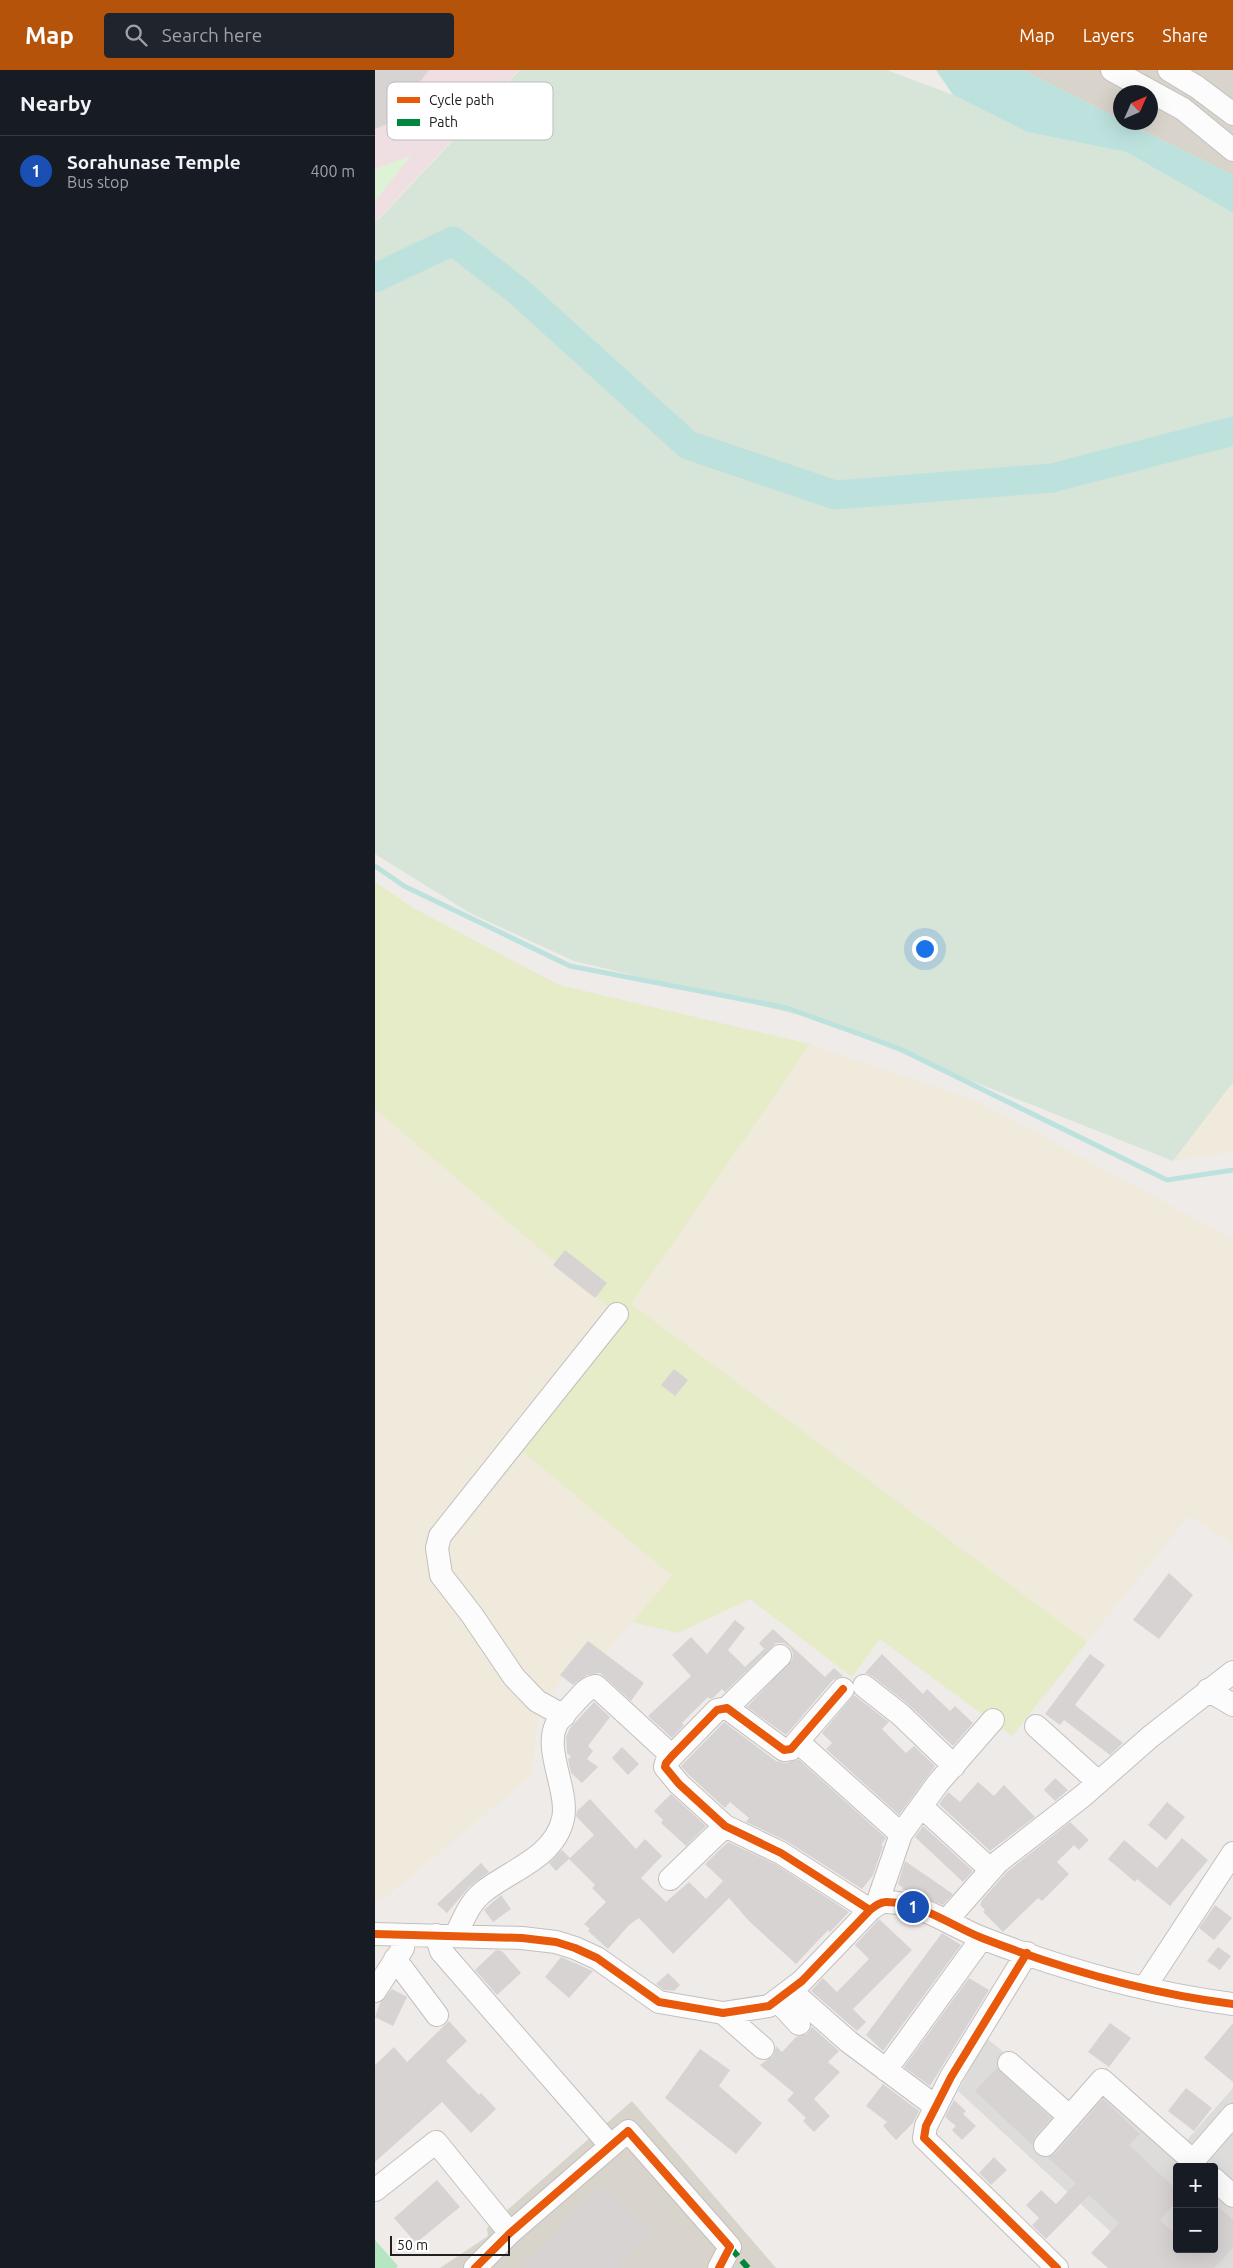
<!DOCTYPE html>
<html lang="en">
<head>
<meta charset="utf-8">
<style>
  body { margin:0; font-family:Ubuntu,sans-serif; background:#20242c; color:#f1f3f6 }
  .controls { position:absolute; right:15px; bottom:15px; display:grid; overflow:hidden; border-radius:5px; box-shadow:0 5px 20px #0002 }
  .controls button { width:45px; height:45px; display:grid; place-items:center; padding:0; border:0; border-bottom:1px solid #363941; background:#171b24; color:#f1f3f6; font:25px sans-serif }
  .compass { position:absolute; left:738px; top:15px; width:45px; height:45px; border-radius:50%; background:#171b24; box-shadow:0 5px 20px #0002; rotate:45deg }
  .scale { position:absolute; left:15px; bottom:12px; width:120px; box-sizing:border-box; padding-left:5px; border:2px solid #202020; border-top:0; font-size:14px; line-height:18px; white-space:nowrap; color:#202020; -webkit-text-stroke:4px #fff; paint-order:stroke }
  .you { position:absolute; left:549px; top:878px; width:18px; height:18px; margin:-12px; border:4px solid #fff; border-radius:50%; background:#1a73e8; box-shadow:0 0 0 8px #1a73e833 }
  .badge { display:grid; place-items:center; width:32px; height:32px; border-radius:50%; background:#b45309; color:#fff; font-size:16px; font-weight:700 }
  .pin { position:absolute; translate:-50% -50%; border:2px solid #fff; box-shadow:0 1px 5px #0006 }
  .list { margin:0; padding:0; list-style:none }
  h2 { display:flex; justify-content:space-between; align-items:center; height:65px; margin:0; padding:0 20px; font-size:21px }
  h2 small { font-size:16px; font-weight:400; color:#9ea1a6 }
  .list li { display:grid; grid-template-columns:32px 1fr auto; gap:15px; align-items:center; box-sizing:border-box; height:70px; padding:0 20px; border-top:1px solid #363941 }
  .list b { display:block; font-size:19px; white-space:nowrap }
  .list p { margin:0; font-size:16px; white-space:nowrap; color:#9ea1a6 }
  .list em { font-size:16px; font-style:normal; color:#9ea1a6 }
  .icon { flex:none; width:28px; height:28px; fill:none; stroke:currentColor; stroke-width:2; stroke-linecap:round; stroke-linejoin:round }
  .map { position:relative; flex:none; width:858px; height:2198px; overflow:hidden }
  header { display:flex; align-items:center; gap:30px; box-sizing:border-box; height:70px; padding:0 25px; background:#b45309; color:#fff }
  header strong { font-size:24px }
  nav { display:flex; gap:28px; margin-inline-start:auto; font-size:18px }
  .search { width:350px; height:45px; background:#20242c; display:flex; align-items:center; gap:12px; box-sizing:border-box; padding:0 18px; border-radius:5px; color:#9ea1a6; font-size:19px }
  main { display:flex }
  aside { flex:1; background:#171b24 }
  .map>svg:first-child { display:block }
  .residential { fill:#dedbdb; fill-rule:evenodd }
  .commercial { fill:#f0dfe2 }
  .construction { fill:#d8d3cb }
  .farmland { fill:#efeadc }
  .grass { fill:#e6ebc8 }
  .wetland { fill:#d7e4d8 }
  .park { fill:#def3d5 }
  .pitch { fill:#b5e5c1 }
  .water { fill:#bde2de }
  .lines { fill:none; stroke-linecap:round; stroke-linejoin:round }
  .stream { stroke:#bde2de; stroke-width:5 }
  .river { stroke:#bde2de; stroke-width:29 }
  .building { fill:#d7d3d2 }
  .minor-casing { stroke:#c2c0bf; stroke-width:24 }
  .minor { stroke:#fdfcfc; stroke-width:22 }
  .quiet { stroke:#00873e; stroke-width:6; stroke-dasharray:12 6; stroke-linecap:butt }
  .cycleway-casing { stroke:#fff; stroke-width:11 }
  .cycleway { stroke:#e8590c; stroke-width:8 }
  .key { fill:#fff; stroke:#bcbcbc; stroke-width:1 }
  .key-label { font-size:14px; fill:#202020 }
</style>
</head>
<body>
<header>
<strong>Map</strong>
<div class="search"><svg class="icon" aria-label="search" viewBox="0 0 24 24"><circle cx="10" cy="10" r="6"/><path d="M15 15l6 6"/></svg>Search here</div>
<nav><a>Map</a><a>Layers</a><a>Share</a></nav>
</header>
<main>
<aside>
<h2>Nearby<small></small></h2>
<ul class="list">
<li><span class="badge" style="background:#1a4fb4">1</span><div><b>Sorahunase Temple</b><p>Bus stop</p></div><em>400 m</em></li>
</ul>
</aside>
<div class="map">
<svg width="858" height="2198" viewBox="0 0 858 2198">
  <rect width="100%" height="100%" fill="#efebe9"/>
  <!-- residential -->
  <path class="residential" d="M611,1968L693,2033L731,1998L812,2070L858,2018V2198H775L583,2021ZM802,2097H839V2179H802Z"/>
  <!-- commercial -->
  <path class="commercial" d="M0,0H144L2,150L0,149Z"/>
  <!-- construction -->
  <path class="construction" d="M648,0H858V105L753,53L776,52V22H746L745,49Z
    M257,2031L401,2198H65L113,2166L112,2158Z"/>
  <!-- farmland -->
  <path class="farmland" d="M435,974L604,1032L858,1169V1475L814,1446L712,1572L256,1234Z
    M858,1012V1082L798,1091Z
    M0,1039L238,1241L139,1374L298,1506L223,1591L209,1580L164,1640L156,1706L10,1828L0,1829Z"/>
  <!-- grass -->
  <path class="grass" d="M0,812L40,839L184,915L435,974L256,1234L712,1572L637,1666L505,1569L477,1607L375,1529L303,1563L257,1552L297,1506L139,1374L238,1241L0,1039Z"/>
  <!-- wetland -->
  <path class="wetland" d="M145,0H512L578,25L652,62L751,82L858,143V1012L798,1091L441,949L199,891L95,843L0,784V149L3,150Z"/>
  <!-- park -->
  <path class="park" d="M36,86L0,131V99Z"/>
  <!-- pitch -->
  <path class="pitch" d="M0,2170L23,2196L21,2198H0Z"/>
  <!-- water -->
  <path class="water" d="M561,0H648L745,49L746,52L753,53L858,105V143L751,82L652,62L578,25Z"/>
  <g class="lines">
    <!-- stream -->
    <path class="stream" d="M0,796L29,816L195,896L412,938L523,978L792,1110L858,1100"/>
    <!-- river -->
    <path class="river" d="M0,208L78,171L143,221L313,375L460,425L677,408L858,361"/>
  </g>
  <!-- building -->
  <path class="building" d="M0,0H54L12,54L0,59Z
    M190,1180L232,1213L220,1228L178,1195Z
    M299,1299L313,1310L300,1326L286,1315Z
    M794,1503L818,1525L784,1569L758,1550Z
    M360,1550L370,1558L353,1580L370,1597L389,1579L384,1573L398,1559L450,1607L459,1598L468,1606L458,1610L411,1665L372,1637L417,1590L418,1583L415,1577L408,1573H401L350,1622L347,1619L338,1628L335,1629L333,1627L307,1653L309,1655L297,1668L273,1646L316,1606L297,1585L316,1567L332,1584Z
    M213,1571L269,1613L256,1631L225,1603L212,1605L198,1615L185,1605Z
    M507,1584L548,1624L552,1619L575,1641L580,1636L598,1653L578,1676L534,1635L497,1606L490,1603Z
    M715,1584L730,1595L700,1635L748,1673L735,1685L689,1650L685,1655L670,1644Z
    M479,1625L514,1652L507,1659L531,1683L539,1676L560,1696L524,1745L451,1679L457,1673L447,1663Z
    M219,1632L235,1647L213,1676L218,1681L212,1689L223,1697L207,1713L196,1703L193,1689L196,1687L192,1683L191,1667L195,1658Z
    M349,1652L401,1691L411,1693L423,1689L511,1768L506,1775L508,1776L498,1805L487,1819L413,1772L371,1752L374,1748L355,1732L350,1738L314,1705L306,1696Z
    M247,1677L264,1694L253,1705L237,1688Z
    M680,1708L693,1720L680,1731L669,1720Z
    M603,1712L619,1726L629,1715L660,1747L615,1781L564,1734L573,1722L585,1732Z
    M296,1724L331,1756L311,1776L286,1753L288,1750L279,1741Z
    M215,1729L261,1779L270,1769L287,1786L266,1808L291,1832L314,1812L331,1829L348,1811L330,1794L353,1772L400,1794L474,1842L455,1862L453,1860L421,1894L374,1851L354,1828L298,1884L264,1848L254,1855L233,1879L213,1861L215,1859L209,1854L231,1832L217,1818L220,1815L194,1789L219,1765L201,1746L202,1741Z
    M792,1732L810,1747L791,1770L773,1755Z
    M695,1752L714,1770L704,1780L699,1775L682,1792L694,1804L667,1831L663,1828L628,1862L608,1842L610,1840L605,1835L607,1830L632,1802Z
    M548,1756L598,1801L588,1812L540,1767Z
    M807,1768L833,1790L795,1836L762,1809L760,1812L733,1789L749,1770L782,1798Z
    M187,1780L195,1788L181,1801L174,1793Z
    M530,1791L578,1824L568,1835L527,1819L528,1818L523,1814Z
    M106,1793L114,1802L94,1817L72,1843L62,1834Z
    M126,1825L136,1839L118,1852L109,1840Z
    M840,1835L857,1848L839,1870L824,1858Z
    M504,1849L537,1880L478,1939L491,1952L482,1961L436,1921L448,1908L462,1922L494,1889L480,1875Z
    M567,1863L586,1875L508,1981L491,1965Z
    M843,1877L856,1886L845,1900L832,1891Z
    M121,1880L127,1881L146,1903L122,1925L100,1900Z
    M186,1887L218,1901L194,1928L170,1907Z
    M293,1903L305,1915L299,1921L289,1920L281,1914Z
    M594,1908L614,1920L555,2016L529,1997Z
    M17,1919L32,1927L18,1956L0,1947L5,1933Z
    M74,1951L92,1971L71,1991L104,2025L106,2023L121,2039L96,2063L67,2032L0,2092V1995L19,1977L32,1992Z
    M735,1953L756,1968L734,1997L713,1982Z
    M858,1953V2012L829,1988Z
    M437,1957L464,1981L453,1992L465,2002L439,2029L455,2046L439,2062L428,2051L431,2048L412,2030L419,2023L385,1995L398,1986L401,1976L407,1982L421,1967L432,1964Z
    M325,1979L355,2000L344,2016L387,2053L361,2084L290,2028Z
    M622,1998L676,2048L660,2066L657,2075L600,2021Z
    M508,2014L544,2041L538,2053L521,2070L508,2056L512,2052L491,2036Z
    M811,2018L837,2038L819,2061L793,2041Z
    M728,2029L765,2064L754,2075L802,2120V2131L785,2150L802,2166V2179H839V2133L858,2150V2178L839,2198H733L716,2183L744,2153L714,2125L671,2169L657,2155L664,2148L651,2135L666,2120L681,2134L701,2113L673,2088L680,2084Z
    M579,2030L591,2041L588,2044L601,2056L587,2070L577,2060L581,2056L570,2047Z
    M619,2087L632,2100L616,2115L604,2103Z
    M62,2110L85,2137L41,2173L19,2148Z
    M227,2114L278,2162L244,2198H148Z"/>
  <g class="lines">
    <defs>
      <path id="minor" d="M737,0L808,39L858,80
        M794,0L822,17L858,44
        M489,1616L526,1645L579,1696
        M468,1619L416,1679L409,1680L352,1638L342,1640L297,1686L291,1693L290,1697L304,1714L350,1756L406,1783L495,1840
        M833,1620L858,1635
        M352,1638L405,1586
        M189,1646L162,1631L139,1607L97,1545L66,1505L62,1478L65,1466L242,1244
        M661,1656L723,1712
        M431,1679L526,1764
        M547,1737L616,1800
        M295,1809L350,1756
        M502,1834L526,1764L563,1713L618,1650
        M571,1851L623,1792L709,1725L775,1667L858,1602
        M0,1864L147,1868L181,1872L200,1878L222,1888L284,1932L348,1943L394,1936L427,1911L495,1840C500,1836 505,1832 511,1832C545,1832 577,1856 607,1868C687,1899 773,1923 858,1934
        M61,1865L66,1881L235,2075
        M80,1866C88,1851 94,1833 108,1822C135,1800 179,1788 188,1749C194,1721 169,1681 181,1655C185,1647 194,1639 200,1632C206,1626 212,1617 221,1616L297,1686
        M652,1883L576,2007L551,2056L549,2068L682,2198
        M20,1889L62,1945
        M770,1917L858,1783
        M415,1920L474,1972L560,2036
        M0,1921L28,1878
        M402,1930L424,1954
        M348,1943L388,1978
        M634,1993L695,2047
        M511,2000L607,1868
        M670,2075L727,2010L818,2091L858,2045
        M839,2109L858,2126
        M0,2120L61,2072L135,2163
        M100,2198L135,2163L253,2061L355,2177L344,2198"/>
    </defs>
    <!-- minor casing -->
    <use href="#minor" class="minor-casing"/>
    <!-- minor -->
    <use href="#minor" class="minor"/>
    <!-- quiet -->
    <path class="quiet" d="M355,2177L373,2198"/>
    <defs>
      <path id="cycleway" d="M468,1619L416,1679L409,1680L352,1638L342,1640L297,1686L291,1693L290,1697L304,1714L350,1756L406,1783L495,1840
        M0,1864L147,1868L181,1872L200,1878L222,1888L284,1932L348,1943L394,1936L427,1911L495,1840C500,1836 505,1832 511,1832C545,1832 577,1856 607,1868C687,1899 773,1923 858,1934
        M652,1883L576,2007L551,2056L549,2068L682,2198
        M100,2198L135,2163L253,2061L355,2177L344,2198"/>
    </defs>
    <!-- cycleway casing -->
    <use href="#cycleway" class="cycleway-casing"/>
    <!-- cycleway -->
    <use href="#cycleway" class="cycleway"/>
  </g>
  <!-- legend -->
  <rect x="12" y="12" width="166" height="58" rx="8" class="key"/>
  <rect x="22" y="27" width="23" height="6" fill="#e8590c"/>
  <rect x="22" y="49" width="23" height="7" fill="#00873e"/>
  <g class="key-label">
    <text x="54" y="35">Cycle path</text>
    <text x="54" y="57">Path</text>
  </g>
</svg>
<div class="controls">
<button>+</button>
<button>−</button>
</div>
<svg class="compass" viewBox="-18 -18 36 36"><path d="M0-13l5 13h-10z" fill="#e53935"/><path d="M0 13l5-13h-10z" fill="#9ea1a6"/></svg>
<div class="scale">50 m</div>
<div class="you"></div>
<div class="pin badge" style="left:538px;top:1837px;background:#1a4fb4">1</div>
</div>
</main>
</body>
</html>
